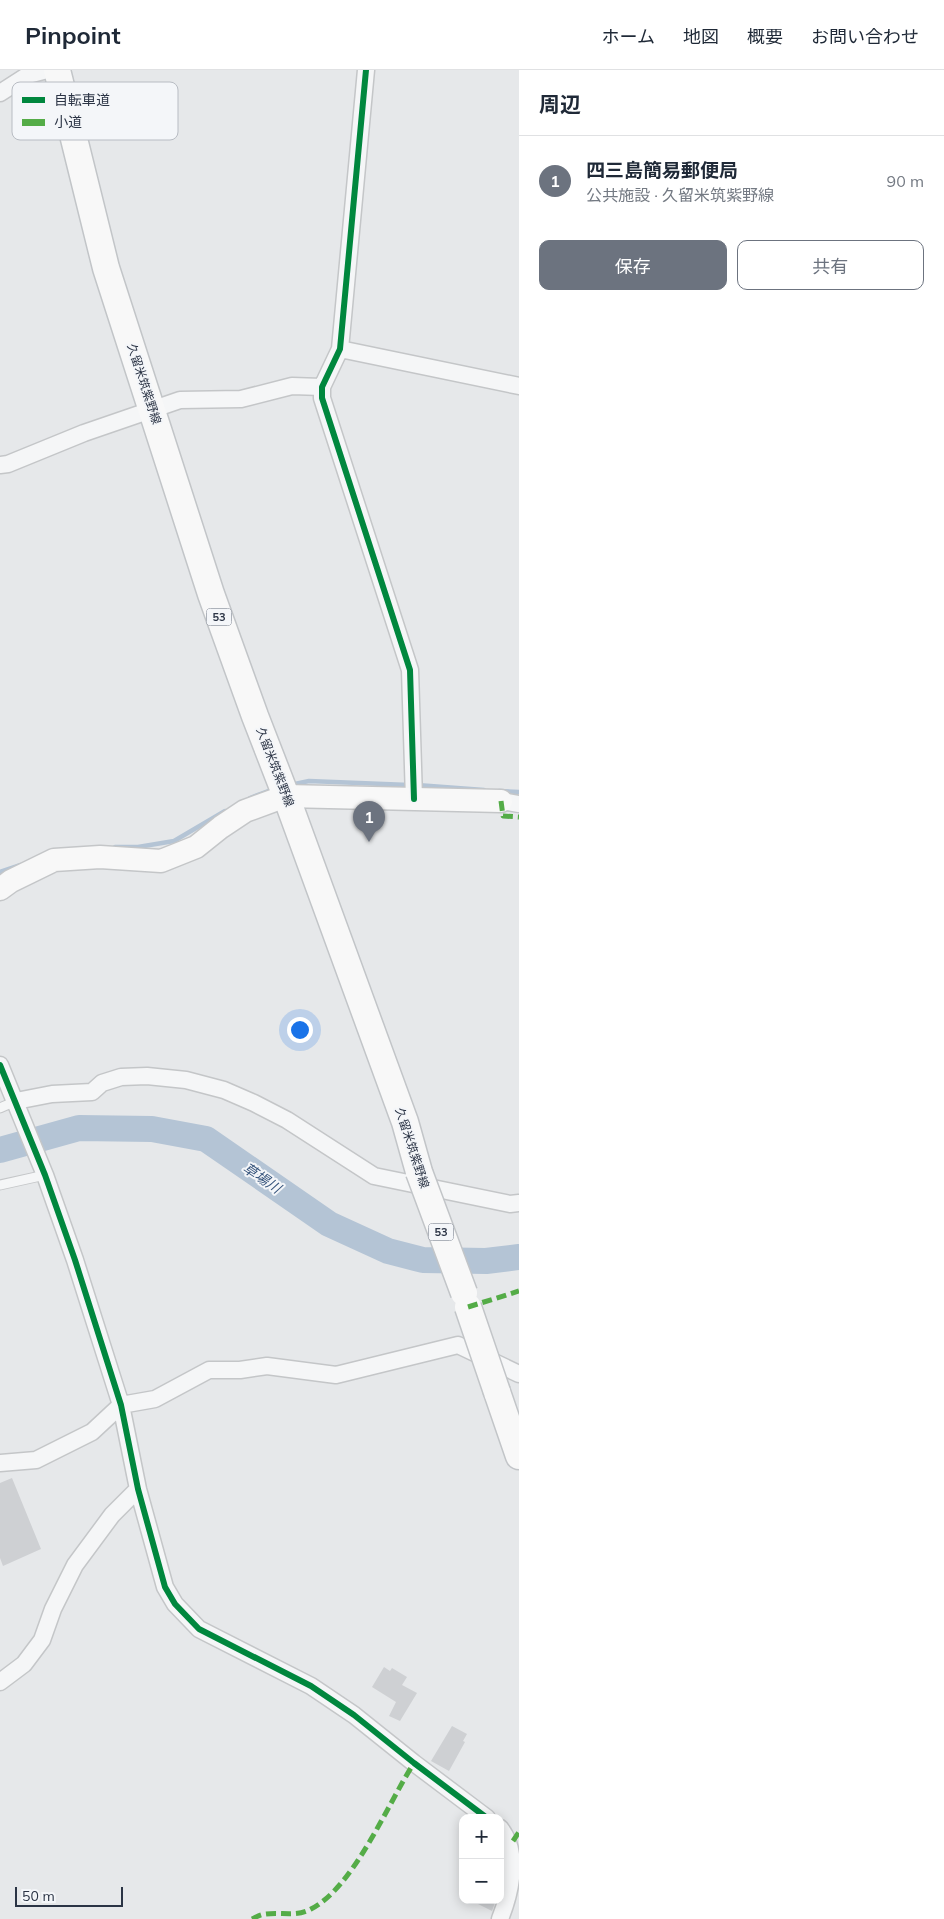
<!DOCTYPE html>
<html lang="ja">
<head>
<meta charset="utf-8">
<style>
  body { margin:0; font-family:Mulish,"Noto Sans JP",sans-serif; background:#f2f2f3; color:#1f2937 }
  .controls { position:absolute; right:15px; bottom:15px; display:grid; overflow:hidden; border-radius:10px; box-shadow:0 2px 12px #0003 }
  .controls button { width:45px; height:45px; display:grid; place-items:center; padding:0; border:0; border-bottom:1px solid #e0e1e3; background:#fff; color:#1f2937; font:25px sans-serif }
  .scale { position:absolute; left:15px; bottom:12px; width:108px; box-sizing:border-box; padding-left:5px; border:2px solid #2b3445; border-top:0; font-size:14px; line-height:18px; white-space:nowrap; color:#2b3445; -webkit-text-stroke:4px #f4f6f9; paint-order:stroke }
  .you { position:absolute; left:299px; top:959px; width:18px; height:18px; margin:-12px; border:4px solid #fff; border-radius:50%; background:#1a73e8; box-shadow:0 0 0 8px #1a73e833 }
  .badge { display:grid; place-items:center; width:32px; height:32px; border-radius:50%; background:#6c737f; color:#fff; font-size:16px; font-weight:700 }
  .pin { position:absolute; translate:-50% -41px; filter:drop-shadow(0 1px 2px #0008) }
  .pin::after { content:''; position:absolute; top:26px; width:18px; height:15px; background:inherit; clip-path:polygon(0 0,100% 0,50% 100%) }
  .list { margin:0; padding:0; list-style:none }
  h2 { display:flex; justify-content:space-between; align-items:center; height:65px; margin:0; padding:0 20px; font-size:21px }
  h2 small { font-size:16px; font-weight:400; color:#747a83 }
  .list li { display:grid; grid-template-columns:32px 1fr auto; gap:15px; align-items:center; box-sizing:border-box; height:90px; padding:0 20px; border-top:1px solid #e0e1e3 }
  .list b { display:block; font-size:19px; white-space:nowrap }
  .list p { margin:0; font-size:16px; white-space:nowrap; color:#747a83 }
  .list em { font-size:16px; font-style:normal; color:#747a83 }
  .actions { display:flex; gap:10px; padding:15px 20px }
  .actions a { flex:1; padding:11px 0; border:1px solid #6c737f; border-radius:10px; text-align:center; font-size:18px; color:#6c737f }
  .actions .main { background:#6c737f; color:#fff }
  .map { position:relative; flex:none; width:519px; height:1849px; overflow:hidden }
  header { display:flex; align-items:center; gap:30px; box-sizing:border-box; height:70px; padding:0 25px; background:#fff; border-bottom:1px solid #e0e1e3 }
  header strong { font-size:24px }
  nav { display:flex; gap:28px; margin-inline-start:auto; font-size:18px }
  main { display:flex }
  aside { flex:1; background:#fff }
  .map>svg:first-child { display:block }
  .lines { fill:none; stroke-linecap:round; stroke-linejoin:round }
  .stream { stroke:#b4c4d5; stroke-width:4.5 }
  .river { stroke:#b4c4d5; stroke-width:26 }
  .building { fill:#ced0d3 }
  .lane-casing { stroke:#c4c6c8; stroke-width:11 }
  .street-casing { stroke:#c4c6c8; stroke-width:19 }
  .secondary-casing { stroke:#c4c6c8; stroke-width:25 }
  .primary-casing { stroke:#c2c5c8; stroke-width:29 }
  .lane { stroke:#f5f6f7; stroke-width:9 }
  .street { stroke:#f5f6f7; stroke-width:16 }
  .secondary { stroke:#f8f8f8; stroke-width:22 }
  .primary { stroke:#f8f8f8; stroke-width:26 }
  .primary-bridge-casing { stroke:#c2c5c8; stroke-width:29; stroke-linecap:butt }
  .primary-bridge { stroke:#f8f8f8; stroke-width:26 }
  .quiet { stroke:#54ac47; stroke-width:5; stroke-dasharray:10 5; stroke-linecap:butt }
  .cycleway-casing { stroke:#f4f6f9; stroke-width:9 }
  .cycleway { stroke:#00873e; stroke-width:6 }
  .labels { text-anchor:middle; stroke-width:4; stroke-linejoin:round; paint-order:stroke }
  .shield { fill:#f4f6f9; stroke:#676e7b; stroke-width:1 }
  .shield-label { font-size:11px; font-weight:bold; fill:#2b3445 }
  .street-label { font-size:12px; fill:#2b3445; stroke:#f4f6f9 }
  .water-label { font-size:14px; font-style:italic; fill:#34527a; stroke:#f4f6f9 }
  .key { fill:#f4f6f9; stroke:#b8bcc3; stroke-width:1 }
  .key-label { font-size:14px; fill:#2b3445 }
</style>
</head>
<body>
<header>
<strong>Pinpoint</strong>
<nav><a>ホーム</a><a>地図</a><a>概要</a><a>お問い合わせ</a></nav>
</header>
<main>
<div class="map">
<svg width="519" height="1849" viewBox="0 0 519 1849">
  <rect width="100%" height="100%" fill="#e6e8ea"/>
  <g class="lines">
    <!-- stream -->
    <path class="stream" d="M290,715L309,711L409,715
      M417,715L484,720
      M499,721L519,722
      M250,728L271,720
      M115,777H138L174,771L225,741
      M0,802L20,795"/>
    <!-- river -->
    <path class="river" d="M0,1080L79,1058L152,1059L206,1069L329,1154L388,1181L423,1190L486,1191L519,1187"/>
  </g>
  <!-- building -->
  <path class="building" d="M12,1408L41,1479L3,1496L0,1488V1413Z
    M384,1597L390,1601L392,1598L407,1607L402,1615L417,1623L400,1651L389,1646L396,1632L372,1617Z
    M452,1656L467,1664L463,1671L465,1672L449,1701L431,1691Z
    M470,1830H496L492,1841Z"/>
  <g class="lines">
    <defs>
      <path id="lane" d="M0,1038L16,1031
        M0,1115L45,1105"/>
      <path id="street" d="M366,0L340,279L322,317V328L410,600L414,729
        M0,23L28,5L47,0
        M340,279L519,316
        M0,395L8,394L84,363L180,330L241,329L292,316L322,317
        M501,731L519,734
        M0,995L45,1105L75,1190L121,1335L138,1419L165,1517L175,1534L199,1559L311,1616L354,1645L414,1693L487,1748
        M16,1031L52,1024L92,1022L102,1013L121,1007L147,1006L186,1010L224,1020L254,1033L287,1050L374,1106L510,1134L519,1133
        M0,1393L36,1390L92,1362L121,1335L155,1329L209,1300H240L267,1296L336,1305L458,1275L519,1304
        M0,1612L24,1594L42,1570L53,1539L75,1495L112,1445L138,1419
        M500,1758C519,1782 512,1819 500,1849"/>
      <path id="secondary" d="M0,819L11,811L54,790L100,787L161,791L196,777L221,757L245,741L286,726L501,731"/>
      <path id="primary" d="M57,0L106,198L211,524L255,646L286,726L405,1052L419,1102
        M497,1322L519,1386"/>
    </defs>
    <!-- lane casing -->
    <use href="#lane" class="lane-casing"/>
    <!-- street casing -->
    <use href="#street" class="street-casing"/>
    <!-- secondary casing -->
    <use href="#secondary" class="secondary-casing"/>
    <!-- primary casing -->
    <use href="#primary" class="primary-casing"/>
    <!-- lane -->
    <use href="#lane" class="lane"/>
    <!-- street -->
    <use href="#street" class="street"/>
    <!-- secondary -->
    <use href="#secondary" class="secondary"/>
    <!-- primary -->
    <use href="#primary" class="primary"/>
    <defs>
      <path id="primary-bridge" d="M419,1102L464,1223
        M468,1237L497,1322"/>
    </defs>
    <!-- primary-bridge casing -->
    <use href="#primary-bridge" class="primary-bridge-casing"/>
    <!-- primary-bridge -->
    <use href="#primary-bridge" class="primary-bridge"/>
    <!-- quiet -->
    <path class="quiet" d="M501,731L503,746L519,747
      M468,1237L519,1221
      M513,1771L519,1762
      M252,1849C256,1847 261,1844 266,1844C282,1842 296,1847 311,1839C354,1817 387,1735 414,1693"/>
    <defs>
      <path id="cycleway" d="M366,0L340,279L322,317V328L410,600L414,729
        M0,995L45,1105L75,1190L121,1335L138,1419L165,1517L175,1534L199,1559L311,1616L354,1645L414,1693L487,1748"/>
    </defs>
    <!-- cycleway casing -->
    <use href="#cycleway" class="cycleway-casing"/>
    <!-- cycleway -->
    <use href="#cycleway" class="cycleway"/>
  </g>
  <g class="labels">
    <!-- shield labels -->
    <g class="shield">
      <rect x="206.5" y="538.5" width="25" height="17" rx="4"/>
      <rect x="428.5" y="1153.5" width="25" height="17" rx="4"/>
    </g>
    <g class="shield-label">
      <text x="219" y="551">53</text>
      <text x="441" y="1166">53</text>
    </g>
    <!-- street labels -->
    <g class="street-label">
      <text transform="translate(144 314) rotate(72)" y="4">久留米筑紫野線</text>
      <text transform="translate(275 697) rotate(69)" y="4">久留米筑紫野線</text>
      <text transform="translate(412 1078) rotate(72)" y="4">久留米筑紫野線</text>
    </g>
    <!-- water labels -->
    <g class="water-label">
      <text transform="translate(262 1108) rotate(34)" y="5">草場川</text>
    </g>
  </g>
  <!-- legend -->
  <rect x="12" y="12" width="166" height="58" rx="8" class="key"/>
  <rect x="22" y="27" width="23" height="6" fill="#00873e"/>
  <rect x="22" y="49" width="23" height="7" fill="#54ac47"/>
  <g class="key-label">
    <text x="54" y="35">自転車道</text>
    <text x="54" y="57">小道</text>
  </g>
</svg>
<div class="controls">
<button>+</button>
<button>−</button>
</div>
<div class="scale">50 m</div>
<div class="you"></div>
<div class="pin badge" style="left:369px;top:772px">1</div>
</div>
<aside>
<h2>周辺<small></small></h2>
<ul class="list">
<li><span class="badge">1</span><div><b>四三島簡易郵便局</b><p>公共施設 · 久留米筑紫野線</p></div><em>90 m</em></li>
</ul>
<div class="actions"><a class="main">保存</a><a>共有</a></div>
</aside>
</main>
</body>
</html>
